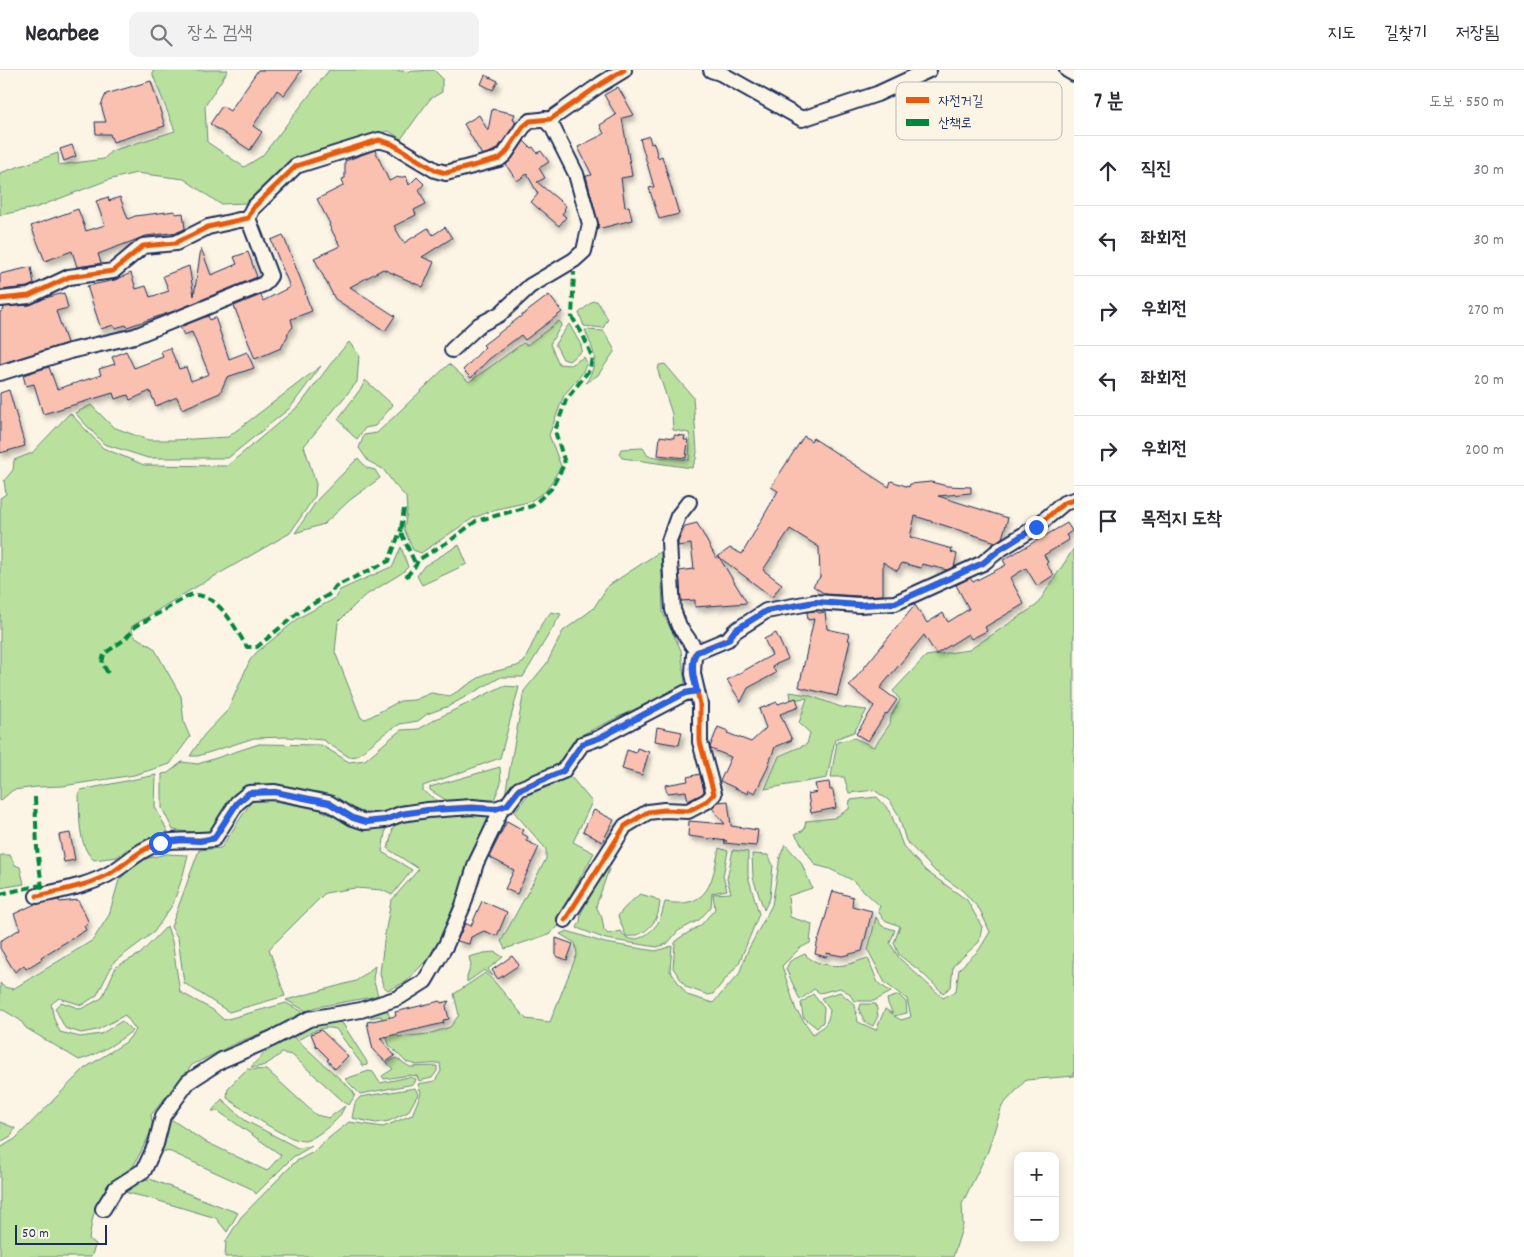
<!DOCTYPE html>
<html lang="ko">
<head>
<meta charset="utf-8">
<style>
  body { margin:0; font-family:Dekko,"Poor Story",sans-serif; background:#f2f2f3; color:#2b2b33 }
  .controls { position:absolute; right:15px; bottom:15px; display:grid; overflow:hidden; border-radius:10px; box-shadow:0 2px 12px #0003 }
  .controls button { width:45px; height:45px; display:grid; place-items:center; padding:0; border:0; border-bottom:1px solid #e1e1e2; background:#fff; color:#2b2b33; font:25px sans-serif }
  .scale { position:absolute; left:15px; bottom:12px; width:92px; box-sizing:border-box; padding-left:5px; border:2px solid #1b2f5e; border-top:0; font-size:14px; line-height:18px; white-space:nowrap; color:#1b2f5e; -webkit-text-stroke:4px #fcf5e5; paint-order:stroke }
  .stop { position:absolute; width:15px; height:15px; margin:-11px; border:4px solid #2563eb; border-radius:50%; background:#fff }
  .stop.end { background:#2563eb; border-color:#fff; box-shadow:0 1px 5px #0008 }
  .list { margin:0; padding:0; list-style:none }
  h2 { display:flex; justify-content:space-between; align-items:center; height:65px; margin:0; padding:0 20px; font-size:21px }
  h2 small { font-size:16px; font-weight:400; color:#7c7c81 }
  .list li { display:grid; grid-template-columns:32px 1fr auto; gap:15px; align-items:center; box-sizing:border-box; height:70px; padding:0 20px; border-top:1px solid #e1e1e2 }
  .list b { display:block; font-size:19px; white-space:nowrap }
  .list em { font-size:16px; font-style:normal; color:#7c7c81 }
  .icon { flex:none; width:28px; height:28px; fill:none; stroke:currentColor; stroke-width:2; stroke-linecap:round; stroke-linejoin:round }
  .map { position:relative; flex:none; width:1074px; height:1187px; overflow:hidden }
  header { display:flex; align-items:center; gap:30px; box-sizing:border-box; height:70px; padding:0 25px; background:#fff; border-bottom:1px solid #e1e1e2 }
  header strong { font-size:24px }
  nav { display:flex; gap:28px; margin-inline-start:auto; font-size:18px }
  .search { width:350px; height:45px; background:#f2f2f3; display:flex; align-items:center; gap:12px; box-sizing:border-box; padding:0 18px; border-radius:10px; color:#7c7c81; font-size:19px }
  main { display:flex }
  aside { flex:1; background:#fff }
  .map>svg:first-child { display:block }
  .green { fill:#b9e19d; stroke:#6a887e }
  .building { fill:#fac1b1; stroke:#1b2f5e; filter:url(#shadow) }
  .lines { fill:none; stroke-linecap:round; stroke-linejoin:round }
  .street-casing { stroke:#1b2f5e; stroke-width:18 }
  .street { stroke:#fcf5e5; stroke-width:14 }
  .quiet { stroke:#00873e; stroke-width:4; stroke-dasharray:8 4; stroke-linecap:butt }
  .cycleway-casing { stroke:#fcf5e5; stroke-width:8 }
  .cycleway { stroke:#e8590c; stroke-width:5 }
  .route { stroke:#2563eb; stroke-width:6 }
  .key { fill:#fcf5e5; stroke:#b8babc; stroke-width:1 }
  .key-label { font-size:14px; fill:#1b2f5e }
</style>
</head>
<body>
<header>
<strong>Nearbee</strong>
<div class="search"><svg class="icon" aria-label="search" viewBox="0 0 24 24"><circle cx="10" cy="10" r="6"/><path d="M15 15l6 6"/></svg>장소 검색</div>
<nav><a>지도</a><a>길찾기</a><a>저장됨</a></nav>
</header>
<main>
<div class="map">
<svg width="1074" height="1187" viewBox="0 0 1074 1187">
  <defs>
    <filter id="shadow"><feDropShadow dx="2.5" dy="4.5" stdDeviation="2.5" flood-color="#0004"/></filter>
  </defs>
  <rect width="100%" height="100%" fill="#fcf5e5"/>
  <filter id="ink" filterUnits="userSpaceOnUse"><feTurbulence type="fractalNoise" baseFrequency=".02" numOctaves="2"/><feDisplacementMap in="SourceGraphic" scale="10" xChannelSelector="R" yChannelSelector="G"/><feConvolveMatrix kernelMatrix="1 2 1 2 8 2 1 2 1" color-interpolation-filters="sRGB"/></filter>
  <g filter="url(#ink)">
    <!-- green -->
    <path class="green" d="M153,0H228L205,36L207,72L244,97L262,86L329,0H397C404,3 425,0 434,0L442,8V22L430,29L401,69L389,61L349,71L290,93L246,133L220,134L184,109L136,103L108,110L35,138L0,145V103L58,83L59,95L104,89L111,81L175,61L153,5Z
      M593,231H597L608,249L603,258L584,256L579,243Z
      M559,251L562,254L550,274L559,294L570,295L584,287L587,293L581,305L564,325L549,365L561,396L546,421L529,432L497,439L473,448L421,483L413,480L404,459L407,441L406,427L394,414L383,399L368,391L359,378L364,365L377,363L449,294L469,312L523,273L527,275Z
      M569,254L581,275L582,281L569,291L563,289L555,274Z
      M585,260L604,261L614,279V282L598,305L586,313C600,289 594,283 585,260Z
      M349,272L359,285L357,312L304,376L316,414L315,426L290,463L182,525L131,557L134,566L154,578L181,626L184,653L190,667L170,694L134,705L63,716L37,717L13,720L0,731V428L6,424L4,411L13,400L14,390L32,383L70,343L103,378L144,395L227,396L300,335L335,288Z
      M665,294L693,327L697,382L696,389L692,398L622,388L619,384L621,379L643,378L648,386L689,390L690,367L689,363L673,360L672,344L658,301L659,295Z
      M321,296L290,338L228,388H148L104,374L75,343L91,335L113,357L148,370H174L228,367Z
      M365,310L393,335L375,356L365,358L357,369C349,364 345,355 338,349L362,317Z
      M358,388L367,398L375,400L380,408L350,430L324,454L295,463L318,429Z
      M459,475L467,494L422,515L417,506L424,496Z
      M401,477L408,497L402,503L363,527L338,552L335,582L361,648L366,649L400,631L414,630L431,623L450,626L485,604L517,596L524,592L542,553L551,542L561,544L523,607H501L449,636L427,644L418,651L400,654L385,663L357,686L349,687L323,670L287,667L254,668L198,686H190L204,665L228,640L250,590L256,583L300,547L334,529L340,520L393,496Z
      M1074,478V1006L1026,1010L1002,1036L988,1081L962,1134L963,1155L953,1187H225L226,1171L241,1147L295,1092L315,1081L320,1075L349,1052L383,1057L412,1045L421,1023L418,1014L435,1011L441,1001L440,993L417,995L406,992L389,975L381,946L369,948L367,945L387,940L398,967L428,964L450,957L459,945L454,924L485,903L493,910L526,949L550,952L577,884L575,873L560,864L567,861L605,873L656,881L672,876L670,901L687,925L713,933L739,904L748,880L772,835L780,787L785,774L801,792L812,818L788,826L790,847L812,854L810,873L800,878L782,896L796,940L813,964C825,956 828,954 830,940L821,928L840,922L855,935L858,952L876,960L885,939L893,944L888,934L887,929L899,925L906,932L907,943L894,946L901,950L911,947L907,929L885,913L868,880L876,847L882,856L895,860L890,873L899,888L943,928L956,921L959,899L979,880L990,862L980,840L963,821L936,802L906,771L898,744L890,731L874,720L849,723L844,707H831L837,672L854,668L874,677L890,654L891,646L900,630L893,621L926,586L969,580L1037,535Z
      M661,481L663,543L681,580L685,615L575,668L559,696L513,715L505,725L524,621L547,593L563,561L593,539L608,516Z
      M503,616L519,617L500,688L423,716V721L441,733L403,735L387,741L368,744L361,742L334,727L293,717H253L234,724L210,761L197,763L173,760L162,738V704L168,703L182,692L198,694L259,674L321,675L349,692L365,690L386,672L401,660L419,659L436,649Z
      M790,622L808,625L841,637L867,640L854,662L835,669L827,708L765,719L779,686L807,674L810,663L799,653L807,628L791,630Z
      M500,697L501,713L493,732H449L430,720V717Z
      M156,705L155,737L168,762L126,780L117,787L94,790C77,776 80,744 79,724L81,720Z
      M571,707L592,732L573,772L594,783L558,848L559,856L549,864L505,879L501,871L546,789V779L514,742L528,725Z
      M877,727L890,741L903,776L926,801L967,830L982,857L979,872L953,896L951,917L943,923L920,901L899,885L894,873L900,856L884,850L878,841L880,836L852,810L830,799L815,795L795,764L804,760L806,751L834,748L849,739L850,730Z
      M263,729L318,739L359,758L386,757L382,782L412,800L392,825L382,820L355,818L325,823L269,879L285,926L229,942L184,913L178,868L171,857L199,780L221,778L251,732Z
      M478,743L493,746L464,809L436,880L406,912L388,920L383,916L380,903L385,864L391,831L419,799L388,779L394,754L410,749Z
      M719,778L728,781L723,806L727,820L712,823L711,837L699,850L678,861L667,874L657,877L606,869L577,858L580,852L581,843L612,786L613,788L596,836L602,848L604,860L608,864L621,861C630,879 652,864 659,851C662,846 663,838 665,832C709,839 712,813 719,778Z
      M733,780L748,782V806L759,844L739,893L713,924L708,925L686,917L673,898L675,873L678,869L701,855L715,839L713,824L731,823L727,809Z
      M166,784L188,785L183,805L173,834L154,862L114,892L97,925L82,935L59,928L51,934L54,949L60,962L80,967L101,964L122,951L132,961C116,973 98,985 79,990L26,958L20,950L0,938V913L4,917L13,919L93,870L109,845L119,810L140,790Z
      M752,784L768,785L773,795L770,828L764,840L753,808Z
      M1,785H10L15,795L20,797L24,814L0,818V786Z
      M640,824L654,828L660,832C659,837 659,843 656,848C651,859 638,868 626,866L618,846C624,837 632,831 640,824Z
      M167,856L172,871L180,922L213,940L224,950L286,933L303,942L288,953L236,973L192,995L151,1045L153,1058L131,1101L108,1114L93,1146L89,1169L96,1174L91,1187H0V1078L15,1069L85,998L126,972L136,960L125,945L97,960L81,963L65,958L55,938L61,932L81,939L102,928L116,897L140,884Z
      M495,882L503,887L488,899L493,906L484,900L467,912V907L471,895L469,887L484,883Z
      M805,884C812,894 833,897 844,895C852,894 860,890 868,888L878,913L891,922L874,931H854L849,923L840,918L820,923L814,919L800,930L786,899L790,891Z
      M375,896L373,909L378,925L372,927L317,937L306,941L286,930L356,911Z
      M813,924L824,938L823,952L817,958L803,947L801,933Z
      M861,934H876L878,946L873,956L865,952L859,940Z
      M335,949L343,954L367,992V995L363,996L336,959C322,955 311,962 300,969L294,964L323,950Z
      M293,966L352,1020L355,1025L349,1035L344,1032L292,985L282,983C272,990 264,999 251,997C263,983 276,974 293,966Z
      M396,988L410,997L437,996V1001L432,1008L419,1011L417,1006L410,1005L384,1009L382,1006L393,999L387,993Z
      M247,999L267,1000L316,1045L329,1048L345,1036C343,1040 341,1044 339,1047C334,1053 313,1070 305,1071C286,1071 243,1039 227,1028L228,1018Z
      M369,1001L373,1002L380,1013L409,1007L416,1009L414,1014L360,1024L345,1009Z
      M415,1018L418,1024L408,1042L389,1051L376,1053L352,1048L355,1033L360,1027Z
      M222,1029L246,1051L298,1078L312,1076L293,1087L256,1124L252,1119L171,1082L163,1081L154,1089L168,1051L171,1049L202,1070L267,1101L281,1085L218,1041H212Z
      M0,1052L15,1058L11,1066L0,1072Z
      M150,1109L238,1143L227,1162L216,1148L149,1128L124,1122L140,1110Z"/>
    <!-- building -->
    <path class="building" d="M258,0H302L284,25L277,20L253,56L262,62L250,80L210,54L222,36L230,41Z
      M485,5L498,11L493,20L481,14Z
      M151,11L165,56L113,72L110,64H96L95,52H106L101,35L106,24Z
      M618,17L634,45L622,48L632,106L621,108L625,137L629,136L632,150L598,159V152L586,106L592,105L578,77L604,64L600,55L616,45L604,25Z
      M492,39L515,44L513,49L515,50V54L498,78L491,82L482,85L464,54L479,45L488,61Z
      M649,66L651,74L654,73L658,88L662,86L679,144L659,149L649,118L654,117L640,69Z
      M524,71L531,78L533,77L537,83L541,81L549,92L539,98L545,108L537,112L566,136L564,139L565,140L562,144L566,147L559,156L531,132L538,124L527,104L517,111L506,95L512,89Z
      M72,75L76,86L64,91L60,79Z
      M375,80L389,111L398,107L399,108L406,106L409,115L417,107L424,114L419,120L426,134L414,140L416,145L394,156L404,173L428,158L433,165L445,157L452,168L422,187L434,192L423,217L383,199L350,217L395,246L385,261L335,229L314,188L340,176L329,155L330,154L317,129L343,116L342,109L345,108V91Z
      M108,127L109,131L120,127L128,149L135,146L175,141V144L183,143L185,159L178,162L146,166L98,184L101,193L97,194L77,197L72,181L45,191L31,156L78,139L86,161L105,155L96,131Z
      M283,165L306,223L305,224L312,241L291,249L293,257L287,264L288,265L281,278L255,289L234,236L261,225L263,231L290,217L271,170Z
      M201,178L211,205L237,194L234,187L248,182L257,207L174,241L127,257L126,255L115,258L113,255L101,259L87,216L115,210L131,203L136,219L146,216L150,227L169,221L163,206L189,196L194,226Z
      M31,197L34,214L27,217L0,220V204Z
      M64,223L68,238L56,241L67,273L0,294V242L4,240L3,237L30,235L45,228Z
      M549,225L562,242L525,270L521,265L489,289L471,308L463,300L485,277L483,275Z
      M208,246L210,250L215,247L229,289L247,282L254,298L227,307L220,323L182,339L177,327L156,336L150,321L130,330L128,325L115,329L113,323L43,344L34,314L26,316L23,305L49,297L57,319L101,305L99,299L115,294L112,287L126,281L134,298L163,287L161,281L170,278L179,299L186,297L191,311L209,304L192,262L184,265L180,257Z
      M9,320L25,376L0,383V323Z
      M674,365L685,366L684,370H688L686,388L658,385L660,366L674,368Z
      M804,366L811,371L813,368L889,417L891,411L909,417L910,414L931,412L947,416L971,417V423L938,426L1008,448L1002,468L996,472L915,446L910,467L952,479L951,482L957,484L954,497L947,500L922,494L921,498L902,493L897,501L883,492V525L859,526L825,524L813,516L820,507L819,477L790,459L763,500L782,514L772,527L719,487L747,533L695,537V530L681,531L679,501L694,499L691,474L678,476V472L685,456L697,453L716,488L730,478L742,484L778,421L771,417Z
      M1067,453L1072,461L1066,465L1069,470L1044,485L1048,492L1046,494L1054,505L1037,516L1026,498L1010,508L1024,534L985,557L987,561L971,569L968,564L936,584L924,565L880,618L897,630L887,644L886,643L868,671L856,664L874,636L849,616L915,535L927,553L943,543L948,552L969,539L956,515L970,508L973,512L1006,495L1003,490Z
      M816,541L819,543L825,542L827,559L850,564L848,570L850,571L837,626L799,617L814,549L808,550L807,542Z
      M776,563L788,589L772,596L776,603L748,618L741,632L727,610L772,585L764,569Z
      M796,628L799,637L780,644L792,670L775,677L766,701L755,723L749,720L748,724L720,711L731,687L711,679L710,677L718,657L728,661L727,663L751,672L766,658L759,639L777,632L778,634Z
      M657,657L682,662L679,675L655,671Z
      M637,678L649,682L642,705L622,699L627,680L636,683Z
      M700,704L704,721L702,724L688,731L686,721L667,723L665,715L688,711L687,707Z
      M829,712L830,720H833L836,738L811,743L808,724L817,722L815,714Z
      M728,731L731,756L758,760L756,776L724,773L727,771L688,766L689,751L725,754L712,738L718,732Z
      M594,740L614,750L602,772L583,761Z
      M507,751L523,760L521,763L528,767L526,771L539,777L517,824L505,819L514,800L489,787Z
      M70,763L75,790L64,792L59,765Z
      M833,821L853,827L852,836L872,841L862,881L842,886L827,883L826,887L815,884L818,869H819Z
      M59,830L60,832L78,830L89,853L84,856L86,860L41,887L42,889L26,899L24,895L15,902L0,878V871L20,859L14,844L35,834Z
      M482,831L507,842L497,866L484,861L471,867L469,874L457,871L465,853L471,856Z
      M556,868L573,874L567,890L556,886Z
      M512,886L519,895L498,909L492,900Z
      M440,931L441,933L449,931L446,936L449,949L443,950L444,953L380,968L395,986L386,992L373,980L367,952L396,946L395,942Z
      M321,960L348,986L335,999L327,990L329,989L316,976L311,964Z"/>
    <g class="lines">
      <defs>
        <path id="street" d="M711,0L720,3L802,49L877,24L929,0
          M1067,0L1074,4
          M0,229L29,226L69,207L113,201L143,176L176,173L208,157L248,148L253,138L296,96L379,70L392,74L435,100L446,103L499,89L505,84L523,57L530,51L551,49L601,14L624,0
          M452,280L479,255L500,244L530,216L574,190L584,181L590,154L576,104L553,58L544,49
          M0,303L70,281L135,266L264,214L270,206L248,148
          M689,432L678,446L669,471L670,490L673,540L679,556L697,582
          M37,826C63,820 92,815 114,801C131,790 140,779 160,773C178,768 196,772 214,769L237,733L249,723L275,722L329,733L353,748L365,752L385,750L401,744L428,740L472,737L495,739L507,735L519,719L563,701L582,674L599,668L685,623L697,621
          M565,850L625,756L648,742L664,740L688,741L707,731L714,724L700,672V634L693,604L694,585L697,582L728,569L735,561L766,541L815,532L859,535L895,533L983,493L999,480L1036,457L1064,433L1074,430
          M103,1139L116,1118L144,1100L156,1074L163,1046L188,1012L222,990L271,969L309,949L361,940L398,928L425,911L446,875L463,836L476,793L492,760L502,737"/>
      </defs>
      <!-- street casing -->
      <use href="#street" class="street-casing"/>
      <!-- street -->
      <use href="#street" class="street"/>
      <!-- quiet -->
      <path class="quiet" d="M404,439L401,459L402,465L416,495
        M406,507L416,495L418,490L451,470L476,451L532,436L551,419L565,393L555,361L566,330L590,299L592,287L583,265L572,247L574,202
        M108,603L102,593L104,584L125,569L135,557L190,525C219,522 234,557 247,577H257L299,542L330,524L336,516L389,491L401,459
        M35,727L37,778L43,825
        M0,824L41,815"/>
      <defs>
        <path id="cycleway" d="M0,229L29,226L69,207L113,201L143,176L176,173L208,157L248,148L253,138L296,96L379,70L392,74L435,100L446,103L499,89L505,84L523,57L530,51L551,49L601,14L624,0
          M37,826C63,820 92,815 114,801C131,790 140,779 160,773C178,768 196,772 214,769L237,733L249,723L275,722L329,733L353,748L365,752L385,750L401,744L428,740L472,737L495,739L507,735L519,719L563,701L582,674L599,668L685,623L697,621
          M565,850L625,756L648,742L664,740L688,741L707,731L714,724L700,672V634L693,604L694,585L697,582L728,569L735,561L766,541L815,532L859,535L895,533L983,493L999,480L1036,457L1064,433L1074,430"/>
      </defs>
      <!-- cycleway casing -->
      <use href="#cycleway" class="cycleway-casing"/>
      <!-- cycleway -->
      <use href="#cycleway" class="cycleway"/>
    </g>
  </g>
  <g class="lines" filter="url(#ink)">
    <!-- route -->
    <path class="route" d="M160,773L181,770L200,771L214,768L237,733L249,723L275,722L329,733L353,748L366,752L385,750L401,744L428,740L472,738L495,739L507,735L519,720L563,701L582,674L599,668L685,623L697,621C694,609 689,592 697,582L728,570L735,560L766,541L815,532L859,535L895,533L983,493L999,480L1036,457"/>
  </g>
  <!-- legend -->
  <rect x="896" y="12" width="166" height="58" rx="8" class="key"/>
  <rect x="906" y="27" width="23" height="6" fill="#e8590c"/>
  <rect x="906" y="49" width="23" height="7" fill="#00873e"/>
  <g class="key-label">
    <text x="938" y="35">자전거길</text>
    <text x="938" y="57">산책로</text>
  </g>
</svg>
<div class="controls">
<button>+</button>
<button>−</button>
</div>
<div class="scale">50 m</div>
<div class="stop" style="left:160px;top:773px"></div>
<div class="stop end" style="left:1036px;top:457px"></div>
</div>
<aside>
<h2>7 분<small>도보 · 550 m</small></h2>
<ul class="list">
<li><svg class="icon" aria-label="ahead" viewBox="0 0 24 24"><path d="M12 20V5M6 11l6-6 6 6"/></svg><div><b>직진</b></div><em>30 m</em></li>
<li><svg class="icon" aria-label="left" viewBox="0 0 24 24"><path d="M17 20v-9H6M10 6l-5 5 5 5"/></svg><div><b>좌회전</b></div><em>30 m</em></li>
<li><svg class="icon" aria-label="right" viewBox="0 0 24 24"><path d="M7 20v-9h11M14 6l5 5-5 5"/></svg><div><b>우회전</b></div><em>270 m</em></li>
<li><svg class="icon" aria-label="left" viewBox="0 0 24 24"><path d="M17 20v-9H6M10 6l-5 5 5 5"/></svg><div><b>좌회전</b></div><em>20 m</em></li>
<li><svg class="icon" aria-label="right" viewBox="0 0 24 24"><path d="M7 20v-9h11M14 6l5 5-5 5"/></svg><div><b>우회전</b></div><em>200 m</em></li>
<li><svg class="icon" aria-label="arrive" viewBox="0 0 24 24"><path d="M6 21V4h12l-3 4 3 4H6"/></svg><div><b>목적지 도착</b></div></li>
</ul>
</aside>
</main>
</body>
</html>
